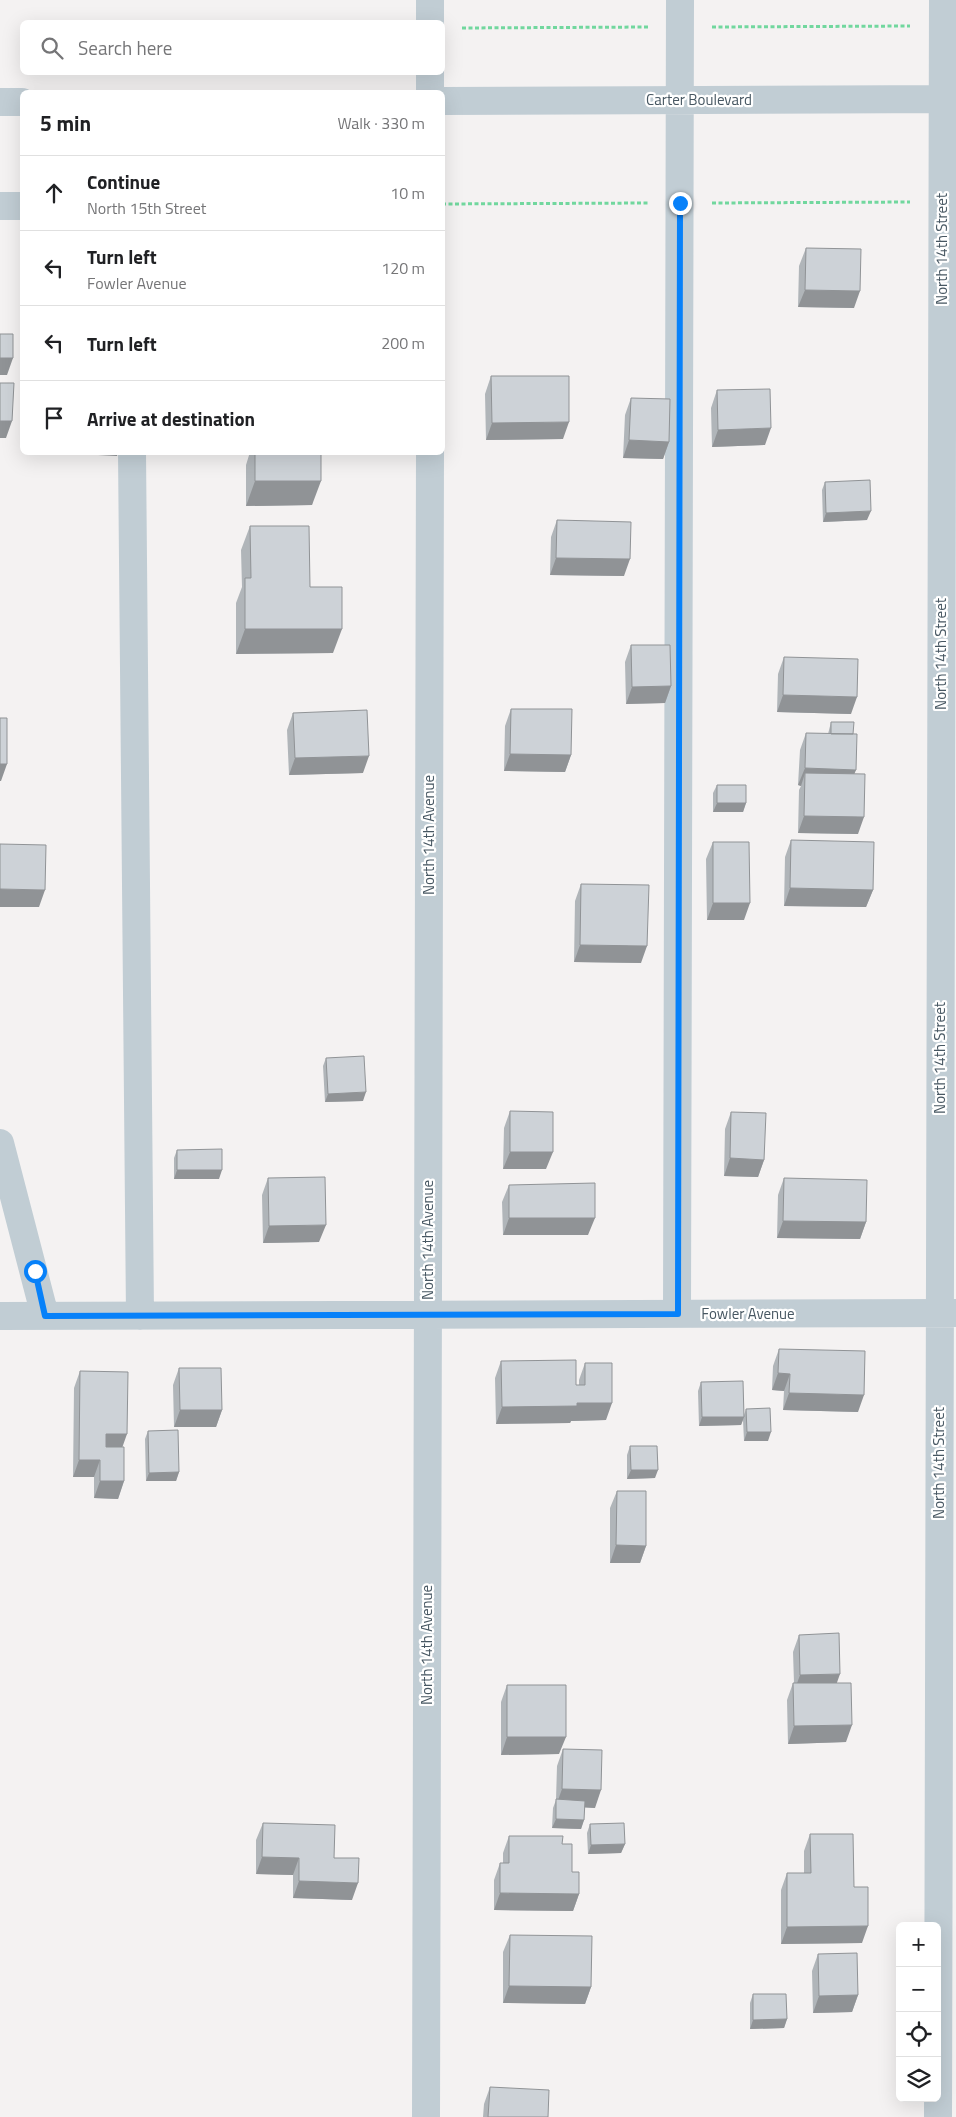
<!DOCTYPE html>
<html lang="en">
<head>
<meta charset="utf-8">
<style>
  body { margin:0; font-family:"Titillium Web",sans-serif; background:#f6f6f6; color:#202124 }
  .controls { position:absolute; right:15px; bottom:15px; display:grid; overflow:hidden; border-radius:8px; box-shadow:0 5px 20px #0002 }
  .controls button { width:45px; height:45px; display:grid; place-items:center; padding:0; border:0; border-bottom:1px solid #e0e0e0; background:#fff; color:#202124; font:25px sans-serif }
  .stop { position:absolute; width:15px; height:15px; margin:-11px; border:4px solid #0781f9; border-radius:50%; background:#fff }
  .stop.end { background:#0781f9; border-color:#fff; box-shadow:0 1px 5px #0008 }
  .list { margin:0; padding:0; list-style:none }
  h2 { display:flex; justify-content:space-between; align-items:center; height:65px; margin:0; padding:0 20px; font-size:21px }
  h2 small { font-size:16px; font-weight:400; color:#757577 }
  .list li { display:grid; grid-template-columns:32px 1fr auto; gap:15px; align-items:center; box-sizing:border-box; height:75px; padding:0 20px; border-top:1px solid #e0e0e0 }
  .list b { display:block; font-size:19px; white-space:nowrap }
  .list p { margin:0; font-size:16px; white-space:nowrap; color:#757577 }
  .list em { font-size:16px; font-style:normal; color:#757577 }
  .icon { flex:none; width:28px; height:28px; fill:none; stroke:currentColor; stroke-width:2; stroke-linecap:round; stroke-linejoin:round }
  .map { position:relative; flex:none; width:956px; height:2117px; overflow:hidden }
  .search { position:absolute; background:#fff; box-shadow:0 5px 20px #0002; left:20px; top:20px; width:425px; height:55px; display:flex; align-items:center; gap:12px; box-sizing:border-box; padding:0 18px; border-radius:8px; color:#757577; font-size:19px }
  .panel { position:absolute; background:#fff; box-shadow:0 5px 20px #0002; left:20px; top:90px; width:425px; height:365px; border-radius:8px }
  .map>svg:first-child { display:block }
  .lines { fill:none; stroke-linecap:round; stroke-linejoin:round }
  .path { stroke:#71d79e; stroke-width:3; stroke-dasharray:4 2.5; stroke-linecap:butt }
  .minor { stroke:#c1cdd4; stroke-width:28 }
  .wall { fill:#b0b5b9 }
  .shaded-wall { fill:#909396 }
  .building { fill:#cdd2d7; stroke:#909396 }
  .route { stroke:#0781f9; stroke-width:6 }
  .labels { text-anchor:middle; stroke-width:4.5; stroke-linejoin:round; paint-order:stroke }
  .street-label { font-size:15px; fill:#475762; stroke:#fff }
</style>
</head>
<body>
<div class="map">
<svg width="956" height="2117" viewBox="0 0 956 2117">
  <rect width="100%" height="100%" fill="#f4f2f2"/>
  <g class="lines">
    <!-- path -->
    <path class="path" d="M712,27L910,26
      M462,28L648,27
      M712,203L910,202
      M442,204L648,203"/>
    <!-- minor -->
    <path class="minor" d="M430,0V22
      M430,92V72
      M442,101L956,99
      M0,102H22
      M0,206H22
      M132,452L140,1316
      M0,1143L45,1316
      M677,1314L680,0
      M0,1316L956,1313
      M426,2117L430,452
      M938,2117L943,0"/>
  </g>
  <!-- wall -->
  <path class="wall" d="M806,248L854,308L798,307L799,266Z
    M491,376L563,439L486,440L485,394Z
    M717,390L765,445L712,447L711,408Z
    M631,398L669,442L663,459L623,458L625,415Z
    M250,452H321L312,505L246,506V465Z
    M825,482L867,520L823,522L822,490Z
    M557,520L624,576L550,575L551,537Z
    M250,526L310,587L333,653L236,654V603L242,587L241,550Z
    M631,645L671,686L665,703L626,704L625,662Z
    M784,657L851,714L777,712L778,674Z
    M511,709L571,755L565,772L504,771L505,726Z
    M293,713L363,773L289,775L287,730Z
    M831,722L853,734L854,774L858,834L798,833L799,790L801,786L798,785L800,750L806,733L828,734Z
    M717,785L746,803L743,812H713V793Z
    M791,840L873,890L866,907L784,906L785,857Z
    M713,842L744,920H707L706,859Z
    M581,884L641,963L574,962L575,901Z
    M326,1058L363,1101L325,1102L323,1066Z
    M510,1111L546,1169H503L504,1128Z
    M731,1112L764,1160L758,1177L724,1176L725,1129Z
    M177,1150L219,1179H174V1158Z
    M268,1178L319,1242L263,1243L262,1195Z
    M784,1178L866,1222L860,1239L777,1238L778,1195Z
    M509,1185L588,1235H503L502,1202Z
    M779,1349L858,1412L783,1410L784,1391L772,1390L773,1366Z
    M501,1361L576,1385H579V1380L585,1363L606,1420L571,1421L570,1423L496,1424L495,1378Z
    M179,1368L222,1410L216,1427H174L173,1385Z
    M80,1371L122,1447L124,1481L118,1499L94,1498V1477H73L74,1388Z
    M701,1382L744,1415L746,1409L768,1441H744L743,1420L741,1425L699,1426L698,1391Z
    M148,1431L179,1472L176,1481H146L145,1439Z
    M630,1446L655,1478L627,1479V1455Z
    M617,1491L646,1546L640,1563H610V1508Z
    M799,1635L837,1683L846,1742L788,1744L787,1700L793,1683H794L793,1652Z
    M507,1685L559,1754L501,1755V1702Z
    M563,1749L595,1808L584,1807V1820L581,1829L552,1828L553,1808L556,1800L557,1766Z
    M263,1823L334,1858L352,1900L293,1898V1875L256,1874V1840Z
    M590,1824L625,1844L621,1853L588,1854L587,1833Z
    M810,1834L854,1887L862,1943L781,1944V1890L787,1873H804V1851Z
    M509,1836L562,1844L579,1894L573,1911L494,1910V1880L500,1863H503V1853Z
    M510,1935L591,1987L585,2004L503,2003V1952Z
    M818,1954L858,1995L852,2012L813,2013L812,1971Z
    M753,1994L787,2019L784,2028L750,2029V2003Z
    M490,2087L548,2117H483L484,2104Z"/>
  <!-- shaded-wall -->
  <path class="shaded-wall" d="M805,290L860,291L854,308L798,307Z
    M0,358H13L7,375H0Z
    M0,421H12L6,438H0Z
    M569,422L563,439L486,440L492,423Z
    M771,428L765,445L712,447L718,430Z
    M629,440L669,442L663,459L623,458Z
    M99,452H118L117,456L98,455Z
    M255,481H321L312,505L246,506Z
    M871,511L867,520L823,522L826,513Z
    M556,558L630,559L624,576L550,575Z
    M245,629H342L333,653L236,654Z
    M671,686L665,703L626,704L632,687Z
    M783,695L857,697L851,714L777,712Z
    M510,754L571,755L565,772L504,771Z
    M369,756L363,773L289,775L295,758Z
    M0,764H7L1,781H0Z
    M805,768L856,770L849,787L805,773L801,786L798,785Z
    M717,803H746L743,812H713Z
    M804,816L864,817L858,834L798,833Z
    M790,888L873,890L866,907L784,906Z
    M0,889L45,890L39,907H0Z
    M713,903H750L744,920H707Z
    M580,945L647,946L641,963L574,962Z
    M366,1092L363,1101L325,1102L328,1094Z
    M510,1152H553L546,1169H503Z
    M730,1158L764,1160L758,1177L724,1176Z
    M177,1170H222L219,1179H174Z
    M509,1218H595L588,1235H503Z
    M783,1221L866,1222L860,1239L777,1238Z
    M326,1225L319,1242L263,1243L269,1226Z
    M778,1373L790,1374L784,1391L772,1390Z
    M789,1393L864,1395L858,1412L783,1410Z
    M577,1403H612L606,1420L571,1421L570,1423L496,1424L502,1407Z
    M180,1410H222L216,1427H174Z
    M702,1417H744L741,1425L699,1426Z
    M747,1432H771L768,1441H744Z
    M106,1434H127L121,1451H100Z
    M79,1460H100L94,1477H73Z
    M631,1470H658L655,1478L627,1479Z
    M179,1472L176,1481H146L149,1473Z
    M100,1481H124L118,1499L94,1498Z
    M616,1545L646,1546L640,1563H610Z
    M840,1674L834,1691L794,1692L800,1675Z
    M852,1725L846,1742L788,1744L794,1726Z
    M507,1737H566L559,1754L501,1755Z
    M562,1789L601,1790L595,1808L556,1806Z
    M556,1819L584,1820L581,1829L552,1828Z
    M625,1844L621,1853L588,1854L591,1845Z
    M262,1857L299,1858L293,1875L256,1874Z
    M299,1881L358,1883L352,1900L293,1898Z
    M500,1893L579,1894L573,1911L494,1910Z
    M868,1926L862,1943L781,1944L787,1927Z
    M509,1986L591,1987L585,2004L503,2003Z
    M858,1995L852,2012L813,2013L819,1996Z
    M787,2019L784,2028L750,2029L753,2020Z"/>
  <!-- building -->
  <path class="building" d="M806,248L861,249L860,291L805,290Z
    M0,334H13V358H0Z
    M491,376H569V422L492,423Z
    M0,383H14L12,421H0Z
    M770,389L771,428L718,430L717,390Z
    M631,398L670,399L669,442L629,440Z
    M255,452H321V481H255Z
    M870,480L871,511L826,513L825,482Z
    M557,520L631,522L630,559L556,558Z
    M250,526H309L310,587H342V629H245V578H251Z
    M631,645H670L671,686L632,687Z
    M784,657L858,659L857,697L783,695Z
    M511,709H572L571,755L510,754Z
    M367,710L369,756L295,758L293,713Z
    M0,718H7V764H0Z
    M831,722H854L853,734H831Z
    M806,733L857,734L856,770L805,768Z
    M805,773L865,774L864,817L804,816Z
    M717,785H746V803H717Z
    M791,840L874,842L873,890L790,888Z
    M713,842H749L750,903H713Z
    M0,844L46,845L45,890L0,889Z
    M581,884L649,885L647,946L580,945Z
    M364,1056L366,1092L328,1094L326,1058Z
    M510,1111L553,1112V1152H510Z
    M731,1112L766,1113L764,1160L730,1158Z
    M222,1149V1170H177V1150Z
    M325,1177L326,1225L269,1226L268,1178Z
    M784,1178L867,1180L866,1222L783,1221Z
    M595,1183V1218H509V1185Z
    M779,1349L865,1351L864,1395L789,1393L790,1374L778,1373Z
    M576,1360V1385H585V1363H612V1403H577V1406L502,1407L501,1361Z
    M179,1368H221L222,1410H180Z
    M80,1371L128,1372L127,1434H106V1447H124V1481H100V1460H79Z
    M743,1381L744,1417H702L701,1382Z
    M770,1408L771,1432H747L746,1409Z
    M178,1430L179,1472L149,1473L148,1431Z
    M630,1446H657L658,1470H631Z
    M617,1491H646V1546L616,1545Z
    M839,1633L840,1674L800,1675L799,1635Z
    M793,1683H851L852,1725L794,1726Z
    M507,1685H566V1737H507Z
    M563,1749L602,1750L601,1790L562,1789Z
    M556,1799L585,1801L584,1820L556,1819Z
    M263,1823L335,1825L334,1858H359L358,1883L299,1881V1858L262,1857Z
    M624,1823L625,1844L591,1845L590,1824Z
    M810,1834H853L854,1887H868V1926L787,1927V1873H811Z
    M509,1836H563L562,1844H572V1872H579V1894L500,1893V1863H509Z
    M510,1935L592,1936L591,1987L509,1986Z
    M857,1953L858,1995L819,1996L818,1954Z
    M753,1994H786L787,2019L753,2020Z
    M490,2087L549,2090L548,2117H488Z"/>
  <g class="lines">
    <!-- route -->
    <path class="route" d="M35,1271L45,1316L678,1314L680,203"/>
  </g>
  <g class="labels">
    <!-- street labels -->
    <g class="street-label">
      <text x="699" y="105">Carter Boulevard</text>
      <text transform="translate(942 249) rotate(-90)" y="5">North 14th Street</text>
      <text transform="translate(941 654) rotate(-90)" y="5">North 14th Street</text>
      <text transform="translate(429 835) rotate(-90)" y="5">North 14th Avenue</text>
      <text transform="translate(940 1058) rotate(-90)" y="5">North 14th Street</text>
      <text transform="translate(428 1240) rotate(-90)" y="5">North 14th Avenue</text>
      <text x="748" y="1319">Fowler Avenue</text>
      <text transform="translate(939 1463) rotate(-90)" y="5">North 14th Street</text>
      <text transform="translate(427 1645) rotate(-90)" y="5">North 14th Avenue</text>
    </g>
  </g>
</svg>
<div class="controls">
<button>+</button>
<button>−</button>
<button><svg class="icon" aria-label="locate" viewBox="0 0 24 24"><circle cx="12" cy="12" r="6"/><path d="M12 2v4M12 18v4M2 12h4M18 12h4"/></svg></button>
<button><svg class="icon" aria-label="layers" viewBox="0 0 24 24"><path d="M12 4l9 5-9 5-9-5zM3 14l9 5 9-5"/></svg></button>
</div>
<div class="stop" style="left:35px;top:1271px"></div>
<div class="stop end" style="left:680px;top:203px"></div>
<div class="search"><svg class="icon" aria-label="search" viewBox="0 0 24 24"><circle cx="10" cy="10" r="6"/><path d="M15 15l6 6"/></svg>Search here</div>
<section class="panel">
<h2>5 min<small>Walk · 330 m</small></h2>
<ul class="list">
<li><svg class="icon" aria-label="ahead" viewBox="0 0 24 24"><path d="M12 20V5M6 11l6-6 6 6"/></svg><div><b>Continue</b><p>North 15th Street</p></div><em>10 m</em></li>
<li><svg class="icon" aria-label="left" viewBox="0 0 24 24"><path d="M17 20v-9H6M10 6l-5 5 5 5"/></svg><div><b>Turn left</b><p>Fowler Avenue</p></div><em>120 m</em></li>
<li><svg class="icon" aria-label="left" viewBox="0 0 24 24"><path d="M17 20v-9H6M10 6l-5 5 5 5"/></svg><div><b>Turn left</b></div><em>200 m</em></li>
<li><svg class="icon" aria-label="arrive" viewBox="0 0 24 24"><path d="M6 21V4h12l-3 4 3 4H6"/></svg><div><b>Arrive at destination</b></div></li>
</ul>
</section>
</div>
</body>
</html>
